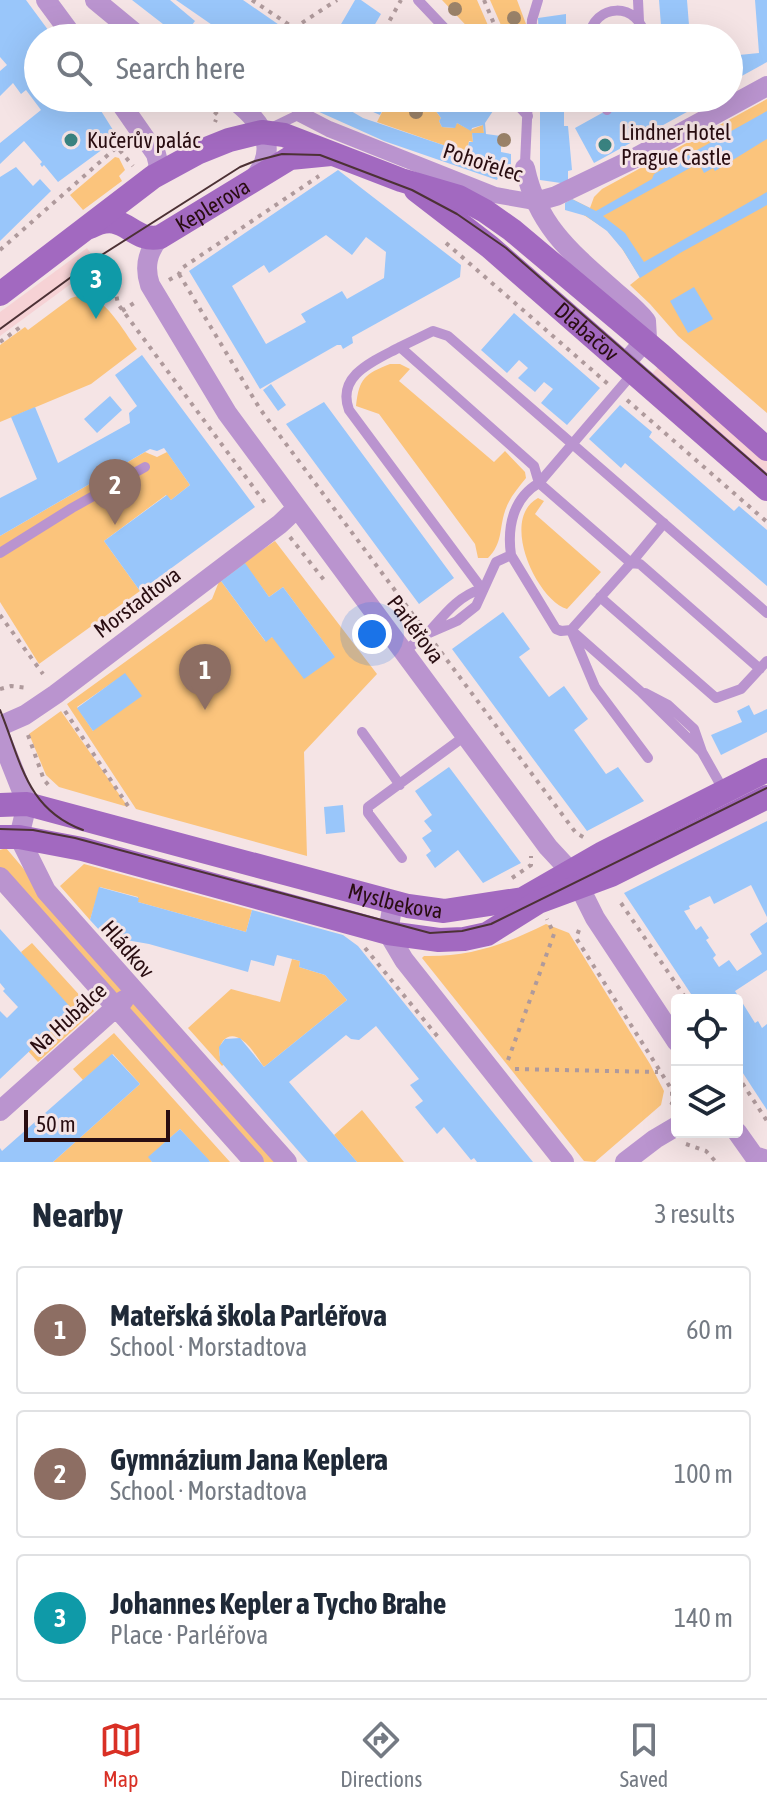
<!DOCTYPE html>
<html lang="en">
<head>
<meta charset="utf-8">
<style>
  body { margin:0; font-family:"Asap Condensed",sans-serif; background:#f6f6f7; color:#1f2937 }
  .controls { position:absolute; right:24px; bottom:24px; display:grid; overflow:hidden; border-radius:8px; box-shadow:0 8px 32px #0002 }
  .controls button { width:72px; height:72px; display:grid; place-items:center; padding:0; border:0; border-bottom:2px solid #e0e1e3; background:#fff; color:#1f2937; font:40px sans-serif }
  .scale { position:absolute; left:24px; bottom:20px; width:146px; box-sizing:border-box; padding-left:8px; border:4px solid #290d11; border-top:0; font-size:22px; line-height:28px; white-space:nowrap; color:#290d11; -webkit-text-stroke:6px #f5e4e5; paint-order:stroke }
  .you { position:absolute; left:372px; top:634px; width:28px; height:28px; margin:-20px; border:6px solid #fff; border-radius:50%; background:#1a73e8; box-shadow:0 0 0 12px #1a73e833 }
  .badge { display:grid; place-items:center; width:52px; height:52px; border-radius:50%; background:#d93025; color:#fff; font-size:26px; font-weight:700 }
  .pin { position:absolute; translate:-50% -66px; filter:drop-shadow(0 2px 4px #0008) }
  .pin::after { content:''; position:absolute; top:42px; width:28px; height:24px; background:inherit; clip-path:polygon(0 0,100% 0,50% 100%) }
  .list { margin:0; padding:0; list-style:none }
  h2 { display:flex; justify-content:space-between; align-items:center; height:104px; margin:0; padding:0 32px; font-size:34px }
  h2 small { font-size:26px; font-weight:400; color:#747a83 }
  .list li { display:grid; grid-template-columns:52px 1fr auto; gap:24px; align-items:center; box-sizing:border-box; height:128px; margin:0 16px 16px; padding:0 16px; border:2px solid #e0e1e3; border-radius:8px }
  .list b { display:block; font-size:30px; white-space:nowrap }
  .list p { margin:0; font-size:26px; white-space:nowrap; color:#747a83 }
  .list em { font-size:26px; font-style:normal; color:#747a83 }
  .icon { flex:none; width:44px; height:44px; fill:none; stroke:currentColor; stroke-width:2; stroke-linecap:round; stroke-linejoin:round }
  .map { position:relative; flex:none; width:767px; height:1162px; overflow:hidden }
  .search { position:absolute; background:#fff; box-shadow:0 8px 32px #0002; left:24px; right:24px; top:24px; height:88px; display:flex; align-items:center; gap:20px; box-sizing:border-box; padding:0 28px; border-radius:44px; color:#747a83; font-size:30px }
  .sheet { height:536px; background:#fff }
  nav { display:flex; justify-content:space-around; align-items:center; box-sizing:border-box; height:112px; border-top:2px solid #e0e1e3; background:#fff; font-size:22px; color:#747a83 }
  nav a { display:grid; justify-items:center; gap:4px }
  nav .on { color:#d93025 }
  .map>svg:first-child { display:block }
  .built { fill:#f6d2d5 }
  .green { fill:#fbc47c; fill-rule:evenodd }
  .building { fill:#99c6fa; fill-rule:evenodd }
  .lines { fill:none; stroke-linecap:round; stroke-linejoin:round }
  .path { stroke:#af9a9c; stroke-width:4; stroke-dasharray:4 6; stroke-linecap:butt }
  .service { stroke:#ba94cf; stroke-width:10 }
  .pedestrian { stroke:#ba94cf; stroke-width:16 }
  .minor { stroke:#ba94cf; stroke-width:20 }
  .secondary { stroke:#a269c0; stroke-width:24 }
  .tram { stroke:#4c3135; stroke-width:2 }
  .tree { fill:#9b836a }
  .poi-dot { fill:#3a8381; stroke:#f5e4e5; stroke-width:3 }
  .labels { text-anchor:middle; stroke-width:6; stroke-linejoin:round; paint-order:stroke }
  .poi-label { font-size:22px; fill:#290d11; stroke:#f5e4e5; text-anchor:start }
  .street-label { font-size:22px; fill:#290d11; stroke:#f5e4e5 }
</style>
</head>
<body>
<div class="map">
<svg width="767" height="1162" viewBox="0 0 767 1162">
  <rect width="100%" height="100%" fill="#f5e4e5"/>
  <!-- built -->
  <path class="built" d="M87,248L98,264L0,336V312Z
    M660,365L767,458V480L649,377Z"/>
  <!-- green -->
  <path class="green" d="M442,0H477L493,37L478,38Z
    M490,0H517L526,24L504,32Z
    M389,98H426L441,118L439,121L442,127L454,128L457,123L470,130L483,125L484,133H472L473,142L469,141L467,151L446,146L377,122Z
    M767,99V413L678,336L650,304L630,285L640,277L621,247L607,230L565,203L572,199L590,208L594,197L602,189Z
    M115,157L119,158L125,170L119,176L122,181L83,210L70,195Z
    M81,295C106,296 123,331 137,349L91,384L0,422V345L25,327L28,330L71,298Z
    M390,364H400L410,369L399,381L494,462L505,451L525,472L526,478C518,488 509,498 505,511C499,529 503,543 488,558H478L475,544L379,414L356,406C359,378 365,374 390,364Z
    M145,452L157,457L167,452L190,485L171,500L166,495L104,541L140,591L39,664L0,602V536Z
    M538,498L544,501L535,514L601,572L567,609C537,600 499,519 538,498Z
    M275,541L377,674L304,752L307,856L136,809L67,704L212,599L220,579ZM245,564L269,597L283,587L334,656L272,637L265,641L221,581ZM125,674L93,731L77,707Z
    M61,711L128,807L59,787L46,775L29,734Z
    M6,848L125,988L113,999L0,870V850Z
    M84,864L252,910L246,932L138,902V897L100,887L90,920L60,886Z
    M546,924L569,933L650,1064L664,1091L661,1105L595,1162L584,1161L422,958L424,956C470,957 506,944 546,924Z
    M32,943L94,1011L38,1062L28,1051L62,1022L21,952Z
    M292,959L300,961L299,967L325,975L347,1000L264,1067C258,1059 251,1046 242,1040C225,1027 212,1051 224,1064L222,1066L188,1028L231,989L280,1002Z
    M135,1001L282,1162H259L124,1011Z
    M114,1033L230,1162H210L180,1129L149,1157L152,1162H53L140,1084L113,1054L83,1080L73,1069Z
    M362,1110L404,1162H357L334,1135Z"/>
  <!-- building -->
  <path class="building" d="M0,0H26L54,38H38V98H93L118,138L58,182L44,165L42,167L40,164L42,162L24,141L0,164V143L41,110L26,90L21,94L13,83L0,96V71L7,65L0,57Z
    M132,0H170L195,21L192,25L213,38H181Z
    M176,0H243L298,38H231Z
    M355,0H361L381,14L367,38H333Z
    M659,0H687L690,38H662Z
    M755,0H767V62L729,83V56L759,53Z
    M566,14V38H539L538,18Z
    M288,98H329L363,118L446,146L448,141L452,142L451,146L467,151L469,142H473L472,133H484L483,125L472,128L471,131L457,123L455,128L442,127L439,121L441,118L426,98H488L493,111L485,123L486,134L501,136V152L511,154V167L503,166L497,180L384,141Z
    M361,98H389L380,115L357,105Z
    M540,98H568V102H564V126H568L572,170L568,171V182L561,183L540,180Z
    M629,98H695L696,107L594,163L575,128Z
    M767,111V139L715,171L713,168L704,173L699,163L603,216L625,233L644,262L767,192V205L680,253L640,278L623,250L607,231L586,216L565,210V203L572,199L596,211L652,179L654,174Z
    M16,167L33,186L40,179L51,191L0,241V177Z
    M338,170L461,265L460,277L352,337L353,343L343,349L341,345H337L260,389L189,271ZM326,235L352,255L366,237L386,252L384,278L347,299L342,291L301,314L306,322L266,344L232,286L264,265L269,273Z
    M694,287L713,319L688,333L670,301Z
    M514,313L600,388L567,425L541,403L553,389L544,382L535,392L518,378L528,368L519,360L507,373L481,350Z
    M142,355L255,507L140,591L104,541L167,495L171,500L190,485L164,448L157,451L150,449L0,536V498L37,479L11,417L35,407L58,463L130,423L129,413L137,406L115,375Z
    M271,384L286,405L278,411L263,390Z
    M110,396L122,410L97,433L84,419Z
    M324,402L454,578L419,604L286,424Z
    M620,405L652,432L649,437L734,511L739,506L767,530V586L625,463L621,468L589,439Z
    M245,563L269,597L283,587L335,657L304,679L272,637L266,642L221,581Z
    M503,612L530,649L519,657L549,697L564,686L588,719L574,730L606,774L618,767L644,801L587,831L531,756L452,649Z
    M125,673L142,696L93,731L77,708Z
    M749,705L754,715L767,709V732L721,755L711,735L742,722L737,711Z
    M449,767L521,863L483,883L458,850L435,868L426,855L431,851L422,838L432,831L424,821L432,815L415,791Z
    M343,805L345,832L326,834L324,807Z
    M767,821V917L751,885L714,904L710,896L689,906L690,909L684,911L696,930L701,926L709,938L706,940L716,955L713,958L719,967L729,960L737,971L762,954L750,934L767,922V970L735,991L755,1023L758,1021L762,1028L767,1024V1110L737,1064V1000H695L624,893Z
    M99,887L139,898L138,902L246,932L252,910L343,935L358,946L533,1162H477L474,1158L471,1160L444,1127L437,1134L415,1107L423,1101L410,1085L419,1079L376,1026L359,1040L351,1039L346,1035L289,1082L357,1162H308L220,1061L219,1047L225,1039L240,1038L264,1067L347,1000L325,975L299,967L300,961L277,955L274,966L251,960L248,972L149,944L126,940L125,945L109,940L110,934L101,932L90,920Z
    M0,929L73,1010L0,1079V1011L7,1018L18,1007L3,991L5,989L0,983Z
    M112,1054L140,1084L53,1162H0V1148L2,1151Z
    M180,1129L208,1159L210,1162H152L148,1157Z"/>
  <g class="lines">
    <!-- path -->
    <path class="path" d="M252,0L294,28L337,0
      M484,0L500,38
      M157,28L172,38
      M500,36L520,29
      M380,38L401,0
      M206,98L203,102L218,115L215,122
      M272,98L284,105
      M446,243L608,384
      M0,250L117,147L133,166
      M103,260L112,273L118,304L268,507
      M95,273L106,265
      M179,274L260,409L420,624
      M169,280L179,274L182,268L319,176
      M122,311L137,301
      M0,342L23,325
      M627,400L767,522
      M290,537L324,580
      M0,615L43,674
      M435,644L576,833L585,838
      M0,689L11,686L28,688
      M65,711L130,809
      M28,735L44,780L52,789
      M512,878L531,865V856
      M621,903L687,1000
      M579,930L576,938L672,1090V1104L669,1107
      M365,948L438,1037
      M508,1060L554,934L547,919
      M515,1069L658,1072
      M737,1075L767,1121
      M686,1144L706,1151L716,1162"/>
    <!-- service -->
    <path class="service" d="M418,0L454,38
      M638,0L639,21
      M531,38L532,20L538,0
      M589,38C593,2 640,1 645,38
      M511,98L528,116
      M601,98L607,110
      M271,128L300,114
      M525,163L528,98
      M400,347L433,331L448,336L767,613
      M0,553L72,508L145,467
      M511,555C507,527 513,498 539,483L631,563L664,523
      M482,589L349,410C336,375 374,361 400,347L534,466L539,483L633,373
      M600,597L716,698L741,689L767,661
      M429,632C444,615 459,595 482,589
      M403,652L427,634L457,621L476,606L496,562L511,555L556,629L561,631L571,630L640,691L702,752
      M645,693L668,705L694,729L702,752L724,791
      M362,732L400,785
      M648,758L595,687L571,630L631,563L640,564L760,669
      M402,858L368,813V807L465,736"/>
    <!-- pedestrian -->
    <path class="pedestrian" d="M300,114L329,129L495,195L535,202"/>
    <!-- minor -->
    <path class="minor" d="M46,0L74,38
      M95,0L141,38
      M117,98L156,154L159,166L153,177
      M231,98C260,119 282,148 253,179
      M525,168C537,224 569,251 610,287C622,298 636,308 646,321L647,338L624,365
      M535,202L556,196L633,159L767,86
      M160,237C147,252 144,267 150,285L227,413L548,847L573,874L595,918L677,1042
      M0,726L25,715L56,694L280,524L297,508
      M0,736L27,804L19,837L46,891L287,1162
      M0,877L254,1162
      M393,902L388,933L404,960L564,1162
      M0,1111L124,1000
      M737,1132L754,1156L767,1160
      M625,1162L655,1139L677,1126"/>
    <!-- secondary -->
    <g class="secondary">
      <path id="s1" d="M416,190L490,247L767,489"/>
      <path id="s2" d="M90,227C125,208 130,243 160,237L290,158L331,154"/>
      <path d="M0,294L153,177L199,152L229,140L262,132L284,135L401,180L459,197L485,211L512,230L661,355L767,449"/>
      <path id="s3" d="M0,805L27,804L408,906L444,911L523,899L603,853L767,770"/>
      <path d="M0,837H19L82,849L388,933L439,940L464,939L487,934L538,902L611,875L767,797"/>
    </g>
    <!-- tram -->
    <path class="tram" d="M0,329L100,256L240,167L255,161L282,154L320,155L412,190L457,214L506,248L767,475
      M0,710C21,761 26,809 83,830
      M0,829L33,830L75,838L430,933L462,931L491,924L767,788"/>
  </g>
  <!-- trees -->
  <g class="tree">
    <circle cx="455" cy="9" r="7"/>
    <circle cx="514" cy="18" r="7"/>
    <circle cx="416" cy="112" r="7"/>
    <circle cx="504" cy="140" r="7"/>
  </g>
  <!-- markers -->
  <g class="poi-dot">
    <circle cx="71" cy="140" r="8"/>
    <circle cx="605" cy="145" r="8"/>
  </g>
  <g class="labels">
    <!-- poi labels -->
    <g class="poi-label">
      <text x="621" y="140">Lindner Hotel<tspan x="621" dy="25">Prague Castle</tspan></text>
      <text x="87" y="148">Kučerův palác</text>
    </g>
    <!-- street labels -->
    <g class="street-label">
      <text transform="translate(483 162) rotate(18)" y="8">Pohořelec</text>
      <text dy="8" stroke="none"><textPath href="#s2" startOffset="136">Keplerova</textPath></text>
      <text dy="8" stroke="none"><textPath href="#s1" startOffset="222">Dlabačov</textPath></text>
      <text transform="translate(137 602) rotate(-37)" y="8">Morstadtova</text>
      <text transform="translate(416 629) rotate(53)" y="8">Parléřova</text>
      <text dy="8" stroke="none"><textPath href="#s3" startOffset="408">Myslbekova</textPath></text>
      <text transform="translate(128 949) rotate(49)" y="8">Hládkov</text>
      <text transform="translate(68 1018) rotate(-42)" y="8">Na Hubálce</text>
    </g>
  </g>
</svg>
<div class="controls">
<button><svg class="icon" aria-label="locate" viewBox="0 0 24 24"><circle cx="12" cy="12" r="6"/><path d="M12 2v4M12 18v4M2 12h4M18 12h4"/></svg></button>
<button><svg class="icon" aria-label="layers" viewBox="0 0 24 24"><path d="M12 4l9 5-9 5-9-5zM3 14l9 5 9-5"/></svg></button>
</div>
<div class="scale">50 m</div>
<div class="you"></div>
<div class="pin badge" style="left:205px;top:710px;background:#8d6e63">1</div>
<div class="pin badge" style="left:115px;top:525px;background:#8d6e63">2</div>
<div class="pin badge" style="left:96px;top:319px;background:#0f9aa8">3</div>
<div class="search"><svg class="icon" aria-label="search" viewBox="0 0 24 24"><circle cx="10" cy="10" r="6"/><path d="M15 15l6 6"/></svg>Search here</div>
</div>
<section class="sheet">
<h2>Nearby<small>3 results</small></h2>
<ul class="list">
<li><span class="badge" style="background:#8d6e63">1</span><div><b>Mateřská škola Parléřova</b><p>School · Morstadtova</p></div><em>60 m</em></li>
<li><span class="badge" style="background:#8d6e63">2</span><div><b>Gymnázium Jana Keplera</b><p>School · Morstadtova</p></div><em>100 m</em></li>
<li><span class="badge" style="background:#0f9aa8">3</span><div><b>Johannes Kepler a Tycho Brahe</b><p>Place · Parléřova</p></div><em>140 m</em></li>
</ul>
</section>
<nav>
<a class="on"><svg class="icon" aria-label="map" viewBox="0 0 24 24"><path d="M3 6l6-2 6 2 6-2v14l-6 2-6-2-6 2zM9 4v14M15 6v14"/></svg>Map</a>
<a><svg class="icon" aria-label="directions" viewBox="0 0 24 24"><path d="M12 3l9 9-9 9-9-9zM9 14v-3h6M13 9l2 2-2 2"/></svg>Directions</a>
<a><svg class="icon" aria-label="saved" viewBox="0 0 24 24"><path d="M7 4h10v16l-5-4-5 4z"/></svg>Saved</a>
</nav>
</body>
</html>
